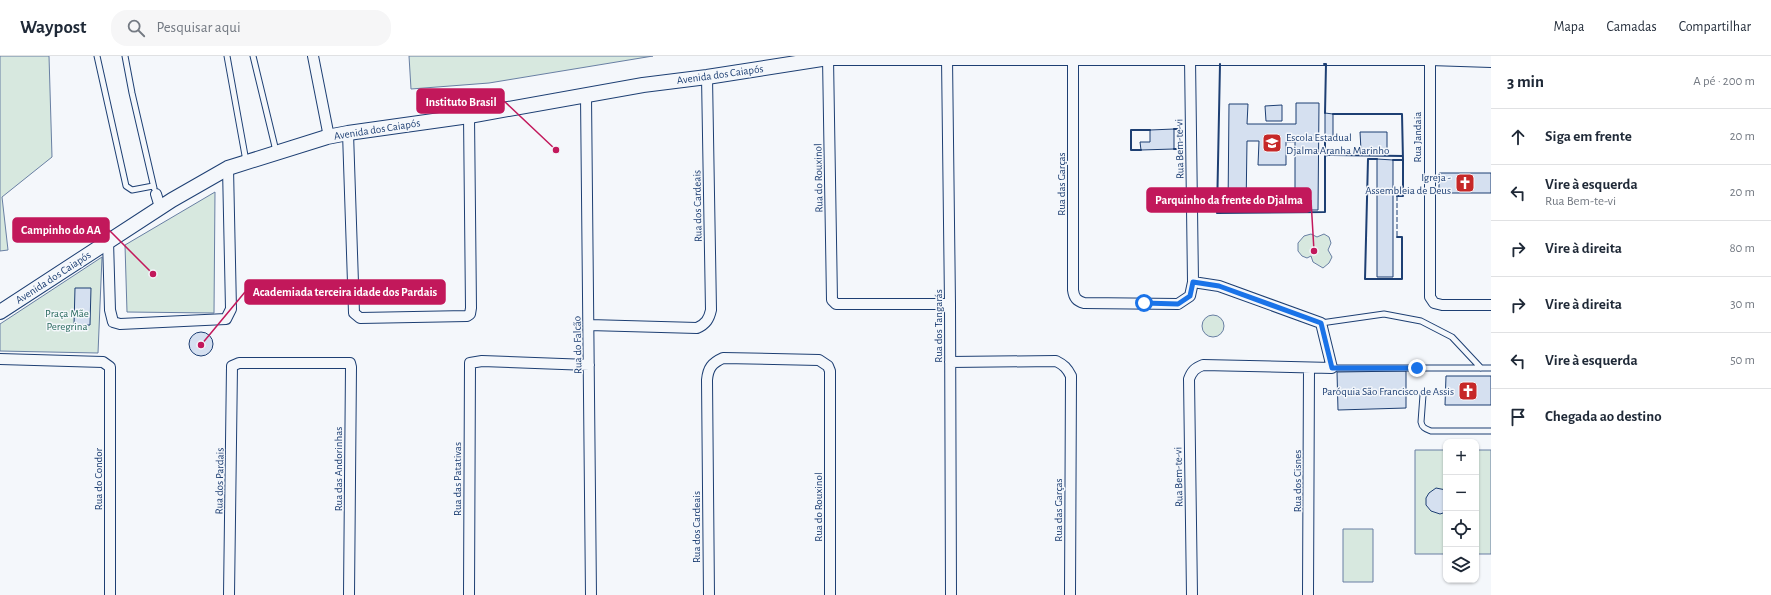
<!DOCTYPE html>
<html lang="pt">
<head>
<meta charset="utf-8">
<style>
  body { margin:0; font-family:"Alegreya Sans",sans-serif; background:#f6f6f7; color:#1f2937 }
  .controls { position:absolute; right:12px; bottom:12px; display:grid; overflow:hidden; border-radius:8px; box-shadow:0 1px 3px #0004 }
  .controls button { width:36px; height:36px; display:grid; place-items:center; padding:0; border:0; border-bottom:1px solid #e0e1e3; background:#fff; color:#1f2937; font:20px sans-serif }
  .stop { position:absolute; width:12px; height:12px; margin:-9px; border:3px solid #1a73e8; border-radius:50%; background:#fff }
  .stop.end { background:#1a73e8; border-color:#fff; box-shadow:0 1px 4px #0008 }
  .list { margin:0; padding:0; list-style:none }
  h2 { display:flex; justify-content:space-between; align-items:center; height:52px; margin:0; padding:0 16px; font-size:17px }
  h2 small { font-size:13px; font-weight:400; color:#747a83 }
  .list li { display:grid; grid-template-columns:26px 1fr auto; gap:12px; align-items:center; box-sizing:border-box; height:56px; padding:0 16px; border-top:1px solid #e0e1e3 }
  .list b { display:block; font-size:15px; white-space:nowrap }
  .list p { margin:0; font-size:13px; white-space:nowrap; color:#747a83 }
  .list em { font-size:13px; font-style:normal; color:#747a83 }
  .icon { flex:none; width:22px; height:22px; fill:none; stroke:currentColor; stroke-width:2; stroke-linecap:round; stroke-linejoin:round }
  .map { position:relative; flex:none; width:1491px; height:539px; overflow:hidden }
  header { display:flex; align-items:center; gap:24px; box-sizing:border-box; height:56px; padding:0 20px; background:#fff; border-bottom:1px solid #e0e1e3 }
  header strong { font-size:19px }
  nav { display:flex; gap:22px; margin-inline-start:auto; font-size:14px }
  .search { width:280px; height:36px; background:#f6f6f7; display:flex; align-items:center; gap:10px; box-sizing:border-box; padding:0 14px; border-radius:16px; color:#747a83; font-size:15px }
  main { display:flex }
  aside { flex:1; background:#fff }
  .map>svg:first-child { display:block }
  .green { fill:#d7e8df; stroke:#687fa3 }
  .building { fill:#d5e0f0; stroke:#1d3f73 }
  .lines { fill:none; stroke-linecap:round; stroke-linejoin:round }
  .lane-casing { stroke:#1d3f73; stroke-width:7 }
  .street-casing { stroke:#1d3f73; stroke-width:12 }
  .secondary-casing { stroke:#1d3f73; stroke-width:16 }
  .lane { stroke:#f4f7fb; stroke-width:5 }
  .street { stroke:#f4f7fb; stroke-width:10 }
  .secondary { stroke:#f4f7fb; stroke-width:14 }
  .fence { stroke:#1d3f73; stroke-width:1; stroke-dasharray:5 2; stroke-linecap:butt }
  .wall { stroke:#1d3f73; stroke-width:2 }
  .route { stroke:#1a73e8; stroke-width:5 }
  .labels { text-anchor:middle; stroke-width:3; stroke-linejoin:round; paint-order:stroke }
  .street-label { font-size:11px; fill:#1d3f73; stroke:#f4f7fb }
  .poi-label { font-size:11px; fill:#1d3f73; stroke:#f4f7fb; text-anchor:end }
  .park-label { font-size:11px; fill:#2c6c60; stroke:#f4f7fb }
  .leader { fill:none; stroke:#c2185b; stroke-width:1.5 }
  .callout-dot { fill:#c2185b; stroke:#f4f7fb; stroke-width:1.5 }
  .callout { fill:#c2185b; stroke:#c2185b; stroke-width:1.5 }
  .callout-label { font-size:12px; text-anchor:middle; font-weight:bold; fill:#fff }
</style>
</head>
<body>
<header>
<strong>Waypost</strong>
<div class="search"><svg class="icon" aria-label="search" viewBox="0 0 24 24"><circle cx="10" cy="10" r="6"/><path d="M15 15l6 6"/></svg>Pesquisar aqui</div>
<nav><a>Mapa</a><a>Camadas</a><a>Compartilhar</a></nav>
</header>
<main>
<div class="map">
<svg width="1491" height="539" viewBox="0 0 1491 539">
  <rect width="100%" height="100%" fill="#f4f7fb"/>
  <!-- green -->
  <path class="green" d="M0,0H49L52,101L2,141L8,194L0,195Z
    M409,0H653L489,27L411,33Z
    M215,136L214,257L127,256L125,189Z
    M1311,178L1317,181L1324,178L1329,181L1331,187L1328,194L1332,201L1329,207L1323,212L1313,206L1311,200L1307,202L1302,200L1298,195V187L1304,180Z
    M102,201L98,297L0,295V268Z
    M1202 270a11 11 0 1 1 22 0a11 11 0 1 1-22 0Z
    M1415,394H1446V498H1415Z
    M1476,394H1491V498H1476Z
    M1343,473H1373V526H1343Z"/>
  <!-- building -->
  <path class="building" d="M1296,47H1319L1318,154H1295V86H1286V109H1258L1259,85H1247L1246,153H1228L1229,48H1248L1247,68H1296Z
    M1282,49V65H1266L1265,50Z
    M1325,57L1333,58V80H1325Z
    M1174,73V93L1141,94L1140,86H1150V74Z
    M1360,76H1387V94H1361Z
    M1325,93L1333,95L1332,99L1325,100Z
    M1377,103L1393,104V221H1377Z
    M1439,117H1491V137H1439Z
    M75,232H91L90,269H74Z
    M189 288a12 12 0 1 1 24 0a12 12 0 1 1-24 0Z
    M1406,315V352L1338,354L1337,316Z
    M1446,320H1491V349H1445Z
    M1436,432L1446,434V456L1440,458L1431,455L1426,449V442L1429,437Z"/>
  <g class="lines">
    <defs>
      <path id="lane" d="M97,0L126,130L132,134L153,130
        M125,0L132,37L154,132
        M227,0L246,105
        M253,0L276,95
        M1321,267L1384,258L1421,265L1452,281L1481,312
        M1332,312H1491
        M1423,339L1421,366C1422,372 1426,373 1431,375H1491"/>
      <path id="street" d="M313,0L329,81
        M828,2L832,244L836,248H950
        M947,2L950,248L951,539
        M1073,2V234C1074,242 1077,245 1084,247L1178,248L1190,240L1193,226L1190,3
        M1430,2V241L1434,247L1442,249H1491
        M586,40L591,539
        M348,77L354,257L360,262L467,260L470,258L471,252L469,60
        M156,138L160,151
        M108,185L110,254L113,266L120,268L226,263L231,253L228,112
        M589,269L697,272C706,268 709,263 711,254L707,21
        M0,303L103,306L110,311V539
        M950,306L1056,305C1064,309 1067,312 1071,320L1070,539
        M229,539L232,310L239,307H350L351,311L349,539
        M469,539L470,307L482,305L589,309
        M709,539L707,324C708,312 712,307 723,302L819,304L828,310L830,315V539
        M1192,539L1189,323C1192,315 1195,312 1203,309L1332,312L1321,267L1219,230L1193,226
        M1308,539L1309,312"/>
      <path id="secondary" d="M0,256L172,144L228,112L327,81L348,77L469,60L643,29L707,21L828,2H1430L1491,4"/>
    </defs>
    <!-- lane casing -->
    <use href="#lane" class="lane-casing"/>
    <!-- street casing -->
    <use href="#street" class="street-casing"/>
    <!-- secondary casing -->
    <use href="#secondary" class="secondary-casing"/>
    <!-- lane -->
    <use href="#lane" class="lane"/>
    <!-- street -->
    <use href="#street" class="street"/>
    <!-- secondary -->
    <use href="#secondary" class="secondary"/>
    <!-- fence -->
    <path class="fence" d="M1180,73V93
      M1397,140V181"/>
    <!-- wall -->
    <path class="wall" d="M1220,8L1217,157L1325,156V100
      M1324,8H1326L1325,57
      M1333,58H1402L1403,104
      M1174,73H1180
      M1174,93H1180
      M1325,93V80
      M1141,94H1131V74H1150
      M1332,99L1403,100
      M1377,103H1368L1365,223H1402V181H1397
      M1393,104H1403V140H1397"/>
  </g>
  <g class="lines">
    <!-- route -->
    <path class="route" d="M1144,247L1178,248L1190,240L1193,226L1219,230L1321,267L1332,312H1417"/>
  </g>
  <!-- icons -->
  <defs>
    <symbol id="school-square" viewBox="-11 -11 22 22"><rect x="-9" y="-9" width="18" height="18" rx="4" fill="#c62828" stroke="#f4f7fb"/><path d="M0-5L7-2L0 1L-7-2ZM-4 1L0 2.5L4 1V4Q0 6-4 4Z" fill="#fff"/></symbol>
    <symbol id="church-square" viewBox="-11 -11 22 22"><rect x="-9" y="-9" width="18" height="18" rx="4" fill="#c62828" stroke="#f4f7fb"/><path d="M-1.2-6h2.4v3.5h3.3v2.4h-3.3V6h-2.4V-.1h-3.3v-2.4h3.3Z" fill="#fff"/></symbol>
  </defs>
  <g fill-rule="evenodd">
    <use href="#school-square" x="1261" y="76" width="22" height="22"/>
    <use href="#church-square" x="1454" y="116" width="22" height="22"/>
    <use href="#church-square" x="1457" y="324" width="22" height="22"/>
  </g>
  <g class="labels">
    <!-- street labels -->
    <g class="street-label">
      <text transform="translate(720 18) rotate(-8)" y="4">Avenida dos Caiapós</text>
      <text transform="translate(377 73) rotate(-9)" y="4">Avenida dos Caiapós</text>
      <text transform="translate(1417 81) rotate(-90)" y="4">Rua Jandaia</text>
      <text transform="translate(1179 93) rotate(-91)" y="4">Rua Bem-te-vi</text>
      <text transform="translate(818 122) rotate(-91)" y="4">Rua do Rouxinol</text>
      <text transform="translate(1061 128) rotate(-90)" y="4">Rua das Garças</text>
      <text transform="translate(697 150) rotate(-91)" y="4">Rua dos Cardeais</text>
      <text transform="translate(53 221) rotate(-33)" y="4">Avenida dos Caiapós</text>
      <text transform="translate(938 270) rotate(-90)" y="4">Rua dos Tangarás</text>
      <text transform="translate(577 289) rotate(-91)" y="4">Rua do Falcão</text>
      <text transform="translate(338 413) rotate(-90)" y="4">Rua das Andorinhas</text>
      <text transform="translate(1178 421) rotate(-91)" y="4">Rua Bem-te-vi</text>
      <text transform="translate(98 423) rotate(-90)" y="4">Rua do Condor</text>
      <text transform="translate(457 423) rotate(-90)" y="4">Rua das Patativas</text>
      <text transform="translate(219 425) rotate(-89)" y="4">Rua dos Pardais</text>
      <text transform="translate(1297 425) rotate(-90)" y="4">Rua dos Cisnes</text>
      <text transform="translate(818 451) rotate(-90)" y="4">Rua do Rouxinol</text>
      <text transform="translate(1058 454) rotate(-90)" y="4">Rua das Garças</text>
      <text transform="translate(696 471) rotate(-90)" y="4">Rua dos Cardeais</text>
    </g>
    <!-- poi labels -->
    <g class="poi-label">
      <text x="1286" y="85" text-anchor="start">Escola Estadual<tspan x="1286" dy="13">Djalma Aranha Marinho</tspan></text>
      <text x="1451" y="125">Igreja -<tspan x="1451" dy="13">Assembleia de Deus</tspan></text>
      <text x="1454" y="339">Paróquia São Francisco de Assis</text>
    </g>
    <!-- park labels -->
    <g class="park-label">
      <text x="67" y="261">Praça Mãe<tspan x="67" dy="13">Peregrina</tspan></text>
    </g>
  </g>
  <!-- callouts -->
  <path class="leader" d="M556 94L504 45M1314 195L1311 144M153 218L109 174M201 289L245 236"/>
  <g class="callout-dot">
    <circle cx="556" cy="94" r="4"/>
    <circle cx="1314" cy="195" r="4"/>
    <circle cx="153" cy="218" r="4"/>
    <circle cx="201" cy="289" r="4"/>
  </g>
  <g class="callout">
    <rect x="417" y="33" width="87" height="24" rx="4"/>
    <rect x="1147" y="132" width="164" height="24" rx="4"/>
    <rect x="13" y="162" width="96" height="24" rx="4"/>
    <rect x="245" y="224" width="200" height="24" rx="4"/>
  </g>
  <g class="callout-label">
    <text x="461" y="50">Instituto Brasil</text>
    <text x="1229" y="148">Parquinho da frente do Djalma</text>
    <text x="61" y="178">Campinho do AA</text>
    <text x="345" y="240">Academiada terceira idade dos Pardais</text>
  </g>
</svg>
<div class="controls">
<button>+</button>
<button>−</button>
<button><svg class="icon" aria-label="locate" viewBox="0 0 24 24"><circle cx="12" cy="12" r="6"/><path d="M12 2v4M12 18v4M2 12h4M18 12h4"/></svg></button>
<button><svg class="icon" aria-label="layers" viewBox="0 0 24 24"><path d="M12 4l9 5-9 5-9-5zM3 14l9 5 9-5"/></svg></button>
</div>
<div class="stop" style="left:1144px;top:247px"></div>
<div class="stop end" style="left:1417px;top:312px"></div>
</div>
<aside>
<h2>3 min<small>A pé · 200 m</small></h2>
<ul class="list">
<li><svg class="icon" aria-label="ahead" viewBox="0 0 24 24"><path d="M12 20V5M6 11l6-6 6 6"/></svg><div><b>Siga em frente</b></div><em>20 m</em></li>
<li><svg class="icon" aria-label="left" viewBox="0 0 24 24"><path d="M17 20v-9H6M10 6l-5 5 5 5"/></svg><div><b>Vire à esquerda</b><p>Rua Bem-te-vi</p></div><em>20 m</em></li>
<li><svg class="icon" aria-label="right" viewBox="0 0 24 24"><path d="M7 20v-9h11M14 6l5 5-5 5"/></svg><div><b>Vire à direita</b></div><em>80 m</em></li>
<li><svg class="icon" aria-label="right" viewBox="0 0 24 24"><path d="M7 20v-9h11M14 6l5 5-5 5"/></svg><div><b>Vire à direita</b></div><em>30 m</em></li>
<li><svg class="icon" aria-label="left" viewBox="0 0 24 24"><path d="M17 20v-9H6M10 6l-5 5 5 5"/></svg><div><b>Vire à esquerda</b></div><em>50 m</em></li>
<li><svg class="icon" aria-label="arrive" viewBox="0 0 24 24"><path d="M6 21V4h12l-3 4 3 4H6"/></svg><div><b>Chegada ao destino</b></div></li>
</ul>
</aside>
</main>
</body>
</html>
